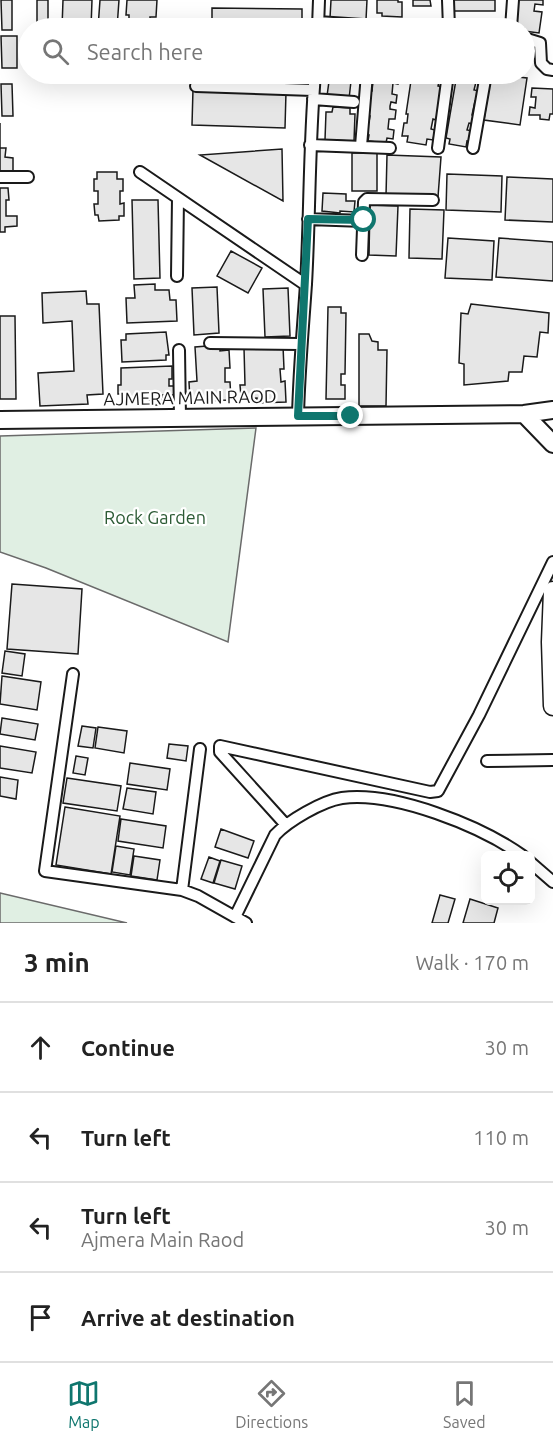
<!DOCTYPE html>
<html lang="en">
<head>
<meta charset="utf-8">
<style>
  body { margin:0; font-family:Ubuntu,sans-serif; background:#f6f6f6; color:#222 }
  .controls { position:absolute; right:18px; bottom:18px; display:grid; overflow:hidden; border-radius:9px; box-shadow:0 6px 24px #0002 }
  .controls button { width:54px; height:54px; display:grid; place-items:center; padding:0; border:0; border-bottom:2px solid #e0e0e0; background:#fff; color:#222; font:30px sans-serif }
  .stop { position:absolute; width:18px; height:18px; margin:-14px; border:4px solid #0f766e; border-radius:50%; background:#fff }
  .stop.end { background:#0f766e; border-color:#fff; box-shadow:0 2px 6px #0008 }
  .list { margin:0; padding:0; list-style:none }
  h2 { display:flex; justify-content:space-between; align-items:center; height:78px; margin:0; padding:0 24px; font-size:26px }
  h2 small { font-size:20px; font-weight:400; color:#767676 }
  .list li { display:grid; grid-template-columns:39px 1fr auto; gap:18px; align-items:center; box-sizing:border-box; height:90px; padding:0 24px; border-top:2px solid #e0e0e0 }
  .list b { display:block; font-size:22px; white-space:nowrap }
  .list p { margin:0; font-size:20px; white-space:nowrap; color:#767676 }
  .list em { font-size:20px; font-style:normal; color:#767676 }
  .icon { flex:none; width:33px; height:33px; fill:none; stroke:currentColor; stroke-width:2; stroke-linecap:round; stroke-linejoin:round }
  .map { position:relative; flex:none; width:553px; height:923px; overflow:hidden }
  .search { position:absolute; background:#fff; box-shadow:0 6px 24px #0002; left:18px; right:18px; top:18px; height:66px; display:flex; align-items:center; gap:15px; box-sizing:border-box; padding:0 21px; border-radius:33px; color:#767676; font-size:22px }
  .sheet { height:438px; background:#fff }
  nav { display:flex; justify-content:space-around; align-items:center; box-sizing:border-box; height:84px; border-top:2px solid #e0e0e0; background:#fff; font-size:16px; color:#767676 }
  nav a { display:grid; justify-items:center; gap:3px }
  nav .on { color:#0f766e }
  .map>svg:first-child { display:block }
  .green { fill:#e0efe3; stroke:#6a6a6a; stroke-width:1.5 }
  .building { fill:#e6e6e6; stroke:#1a1a1a; stroke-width:1.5 }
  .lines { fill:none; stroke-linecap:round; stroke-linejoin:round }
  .street-casing { stroke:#1a1a1a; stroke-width:14 }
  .secondary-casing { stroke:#1a1a1a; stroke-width:20 }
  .primary-casing { stroke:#1a1a1a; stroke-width:21 }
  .street { stroke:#fff; stroke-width:10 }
  .secondary { stroke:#fff; stroke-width:16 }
  .primary { stroke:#fff; stroke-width:18 }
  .route { stroke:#0f766e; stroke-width:8 }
  .labels { text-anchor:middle; stroke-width:4.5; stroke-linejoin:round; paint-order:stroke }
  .street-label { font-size:18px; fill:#1a1a1a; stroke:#fff }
  .park-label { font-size:18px; fill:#2b5a34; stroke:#fff }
</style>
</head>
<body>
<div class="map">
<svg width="553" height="923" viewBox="0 0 553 923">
  <rect width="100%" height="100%" fill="#fff"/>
  <!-- green -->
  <path class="green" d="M256,428L228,642L46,568L0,552V436Z
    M0,893L127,923H0Z"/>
  <!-- building -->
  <path class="building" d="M1,0H12V30H2Z
    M37,0H48V28H37Z
    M63,0H92L91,28H62Z
    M100,0H119L117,28H98Z
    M127,0H157L156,17H150V23L129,22V15H126Z
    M331,0H367L366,20L330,18Z
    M377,0H398V2H402V17L382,16V13H377Z
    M413,0H430L431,6H413Z
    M453,0H495V11H453Z
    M520,0H543V5L535,4L534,11L542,12L539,33L524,31V28H513L516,1Z
    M212,8L302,9V28H212Z
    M1,36H17V68H2Z
    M184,74H293L292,85L183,83Z
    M330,74H345V76L349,77V81H351L349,99L327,96Z
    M370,74L399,75L398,84L393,83L392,94L397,95L396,103L391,102L390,106V109L396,110L395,119H389L388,129L394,130L393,139L387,138L386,143L368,141L369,135H364L365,122H369L370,116H365L368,91H372L373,81H369Z
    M412,74H443V79L440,78L438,86L442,87L436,120L433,119L431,129L435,130L433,140L427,139L426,145L407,142L408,136H402L404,123H407L408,114H406Z
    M457,74H483L481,83L476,82L474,90L480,91L478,101H475L472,115L476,116L475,124L469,123L467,130L473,131L472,142L467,141L466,147L449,144L450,139L446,138Z
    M491,74L527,78L520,125L484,120Z
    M1,84H12L13,116H2Z
    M532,88L553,89V114H550L549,120L540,119V115H529L530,107L535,108L536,97H531Z
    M193,89L286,92L285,128L192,125Z
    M333,107L350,108V114H355L354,141L325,140L326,112H332Z
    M0,123V148H6L5,157L13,158V172L0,171Z
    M282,149L283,201L200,155Z
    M352,153H377V191H352Z
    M387,155L441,157L438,197L386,196Z
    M97,172H117V179H123V191H120V204L124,203V216H119V220L99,221L98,215H95L94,204H98V191H94V179H97Z
    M447,174L502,176L501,212L446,210Z
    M507,177L553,179V222L505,220Z
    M0,188H8L9,200H6V216H17V226L5,227V232H0Z
    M323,193L346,194V201H355L354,212L340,211V213L322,211Z
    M132,200H158L160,278L134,279Z
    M370,205L398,206L396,256L369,255Z
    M410,209L444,210L442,259L409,258Z
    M448,238L494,241L492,280L445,278Z
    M499,238L553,242V281L496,277Z
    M231,251L262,268L248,293L217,276Z
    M155,284V290H169L170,300H176L177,321L127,323L126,298H135L134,285Z
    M217,287L219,333L194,335L192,288Z
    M288,288L290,336L265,337L263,289Z
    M86,291L87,304H99L103,394L87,395L88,404L40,406L38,373L74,371L72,321L43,323L42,293Z
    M471,304L549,313L548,333L540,332L537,357L524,356L522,372H509L508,381L464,385V364L459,363L461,313L468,314Z
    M328,307H341V313H346L345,374H341V385H345V399H326Z
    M0,316H15L16,399H0Z
    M166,332L169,355H166V360L122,362L121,340H126V334Z
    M359,334H369L372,341L378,342V350H387L386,406H359Z
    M220,345V351L229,350L230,368H225V382H230L231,400L190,401L189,382L197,381L195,347Z
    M283,346L284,369H280L281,382L285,381L286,402L257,403V398L247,399V396H241L240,385H245L244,348Z
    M172,366V379H169V386H175V395H162L163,405H153V400L126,401V394H118V385H121V368Z
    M12,584L82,589L78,654L7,649Z
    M5,651L25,654L22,676L2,673Z
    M2,676L41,682L37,710L0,704Z
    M2,718L38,724L35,740L0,734Z
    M82,726L96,728L93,748L78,746Z
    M98,727L127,731L124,753L95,748Z
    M169,744L188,746L186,761L167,758Z
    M0,746L36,752L32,773L0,768Z
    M76,756L88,758L85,775L73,773Z
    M130,763L170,769L167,790L127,784Z
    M0,777L18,780L16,799L0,796Z
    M67,778L121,786L117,811L63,803Z
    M127,788L156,792L153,814L123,809Z
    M65,807L120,816L111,874L56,865Z
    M121,819L166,826L163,848L118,841Z
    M221,829L254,841L248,858L215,847Z
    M116,846L134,849L130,875L112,872Z
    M134,856L160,860L157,880L131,876Z
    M209,857L220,861L213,883L201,879Z
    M221,860L242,866L235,889L214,883Z
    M440,895L455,899L448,923H432Z
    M470,899L498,908L494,923H463Z"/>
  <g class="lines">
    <defs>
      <path id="street" d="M448,0L449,28
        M318,22L407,28
        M318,27L319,0
        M511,28L513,0
        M524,38L540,43L541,63L547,69L553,70
        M196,86L313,90
        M313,99L354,102
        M310,145L390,148
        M361,146L367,74
        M438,148L448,74
        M473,148L486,74
        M140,172L306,285
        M0,177H28
        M308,219L364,221
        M362,255L364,202L367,199L433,200
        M177,276L178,198
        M210,343L300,344
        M179,350L180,418
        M298,416C299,372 303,328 306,284C310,214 309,144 315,74
        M73,674L45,871L182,890L198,896L246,923
        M487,761L553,760
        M286,825L220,752V746L430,792L438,791L479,715L553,562
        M530,862L553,882
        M182,890L200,749
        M235,917L275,835C288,821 322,801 342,798C394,791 481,826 523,856"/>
      <path id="secondary" d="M524,414L553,444
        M0,420L524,414L553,410"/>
      <path id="primary" d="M553,591L551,642L553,706"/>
    </defs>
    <!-- street casing -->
    <use href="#street" class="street-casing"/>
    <!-- secondary casing -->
    <use href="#secondary" class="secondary-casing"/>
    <!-- primary casing -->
    <use href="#primary" class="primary-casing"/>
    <!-- street -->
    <use href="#street" class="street"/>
    <!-- secondary -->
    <use href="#secondary" class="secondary"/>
    <!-- primary -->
    <use href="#primary" class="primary"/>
  </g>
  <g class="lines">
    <!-- route -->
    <path class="route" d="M351,416H298L308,219L364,220"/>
  </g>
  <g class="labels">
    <!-- street labels -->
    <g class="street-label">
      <text transform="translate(190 398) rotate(-1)" y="6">AJMERA MAIN RAOD</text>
    </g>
    <!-- park labels -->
    <g class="park-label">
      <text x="155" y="524">Rock Garden</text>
    </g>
  </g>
</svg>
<div class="controls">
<button><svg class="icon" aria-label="locate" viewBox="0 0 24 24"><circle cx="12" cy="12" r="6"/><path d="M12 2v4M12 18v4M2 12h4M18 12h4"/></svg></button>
</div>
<div class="stop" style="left:364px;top:220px"></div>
<div class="stop end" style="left:351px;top:416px"></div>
<div class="search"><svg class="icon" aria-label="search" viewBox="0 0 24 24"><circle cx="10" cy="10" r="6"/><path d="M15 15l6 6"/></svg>Search here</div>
</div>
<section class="sheet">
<h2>3 min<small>Walk · 170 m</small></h2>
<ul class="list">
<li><svg class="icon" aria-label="ahead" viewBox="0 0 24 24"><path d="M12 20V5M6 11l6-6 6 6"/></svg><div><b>Continue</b></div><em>30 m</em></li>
<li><svg class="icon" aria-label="left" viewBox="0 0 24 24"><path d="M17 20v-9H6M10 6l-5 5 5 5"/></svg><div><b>Turn left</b></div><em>110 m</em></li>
<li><svg class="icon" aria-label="left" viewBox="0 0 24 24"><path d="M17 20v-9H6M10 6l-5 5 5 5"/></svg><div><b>Turn left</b><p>Ajmera Main Raod</p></div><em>30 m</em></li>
<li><svg class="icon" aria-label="arrive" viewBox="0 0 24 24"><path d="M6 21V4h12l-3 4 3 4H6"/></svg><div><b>Arrive at destination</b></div></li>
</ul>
</section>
<nav>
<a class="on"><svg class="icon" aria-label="map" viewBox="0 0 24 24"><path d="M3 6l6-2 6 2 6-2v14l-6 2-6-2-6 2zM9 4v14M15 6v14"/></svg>Map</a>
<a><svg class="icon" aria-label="directions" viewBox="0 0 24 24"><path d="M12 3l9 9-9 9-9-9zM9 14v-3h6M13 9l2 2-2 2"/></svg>Directions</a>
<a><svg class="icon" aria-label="saved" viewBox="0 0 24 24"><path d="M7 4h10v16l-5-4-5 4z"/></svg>Saved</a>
</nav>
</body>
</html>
